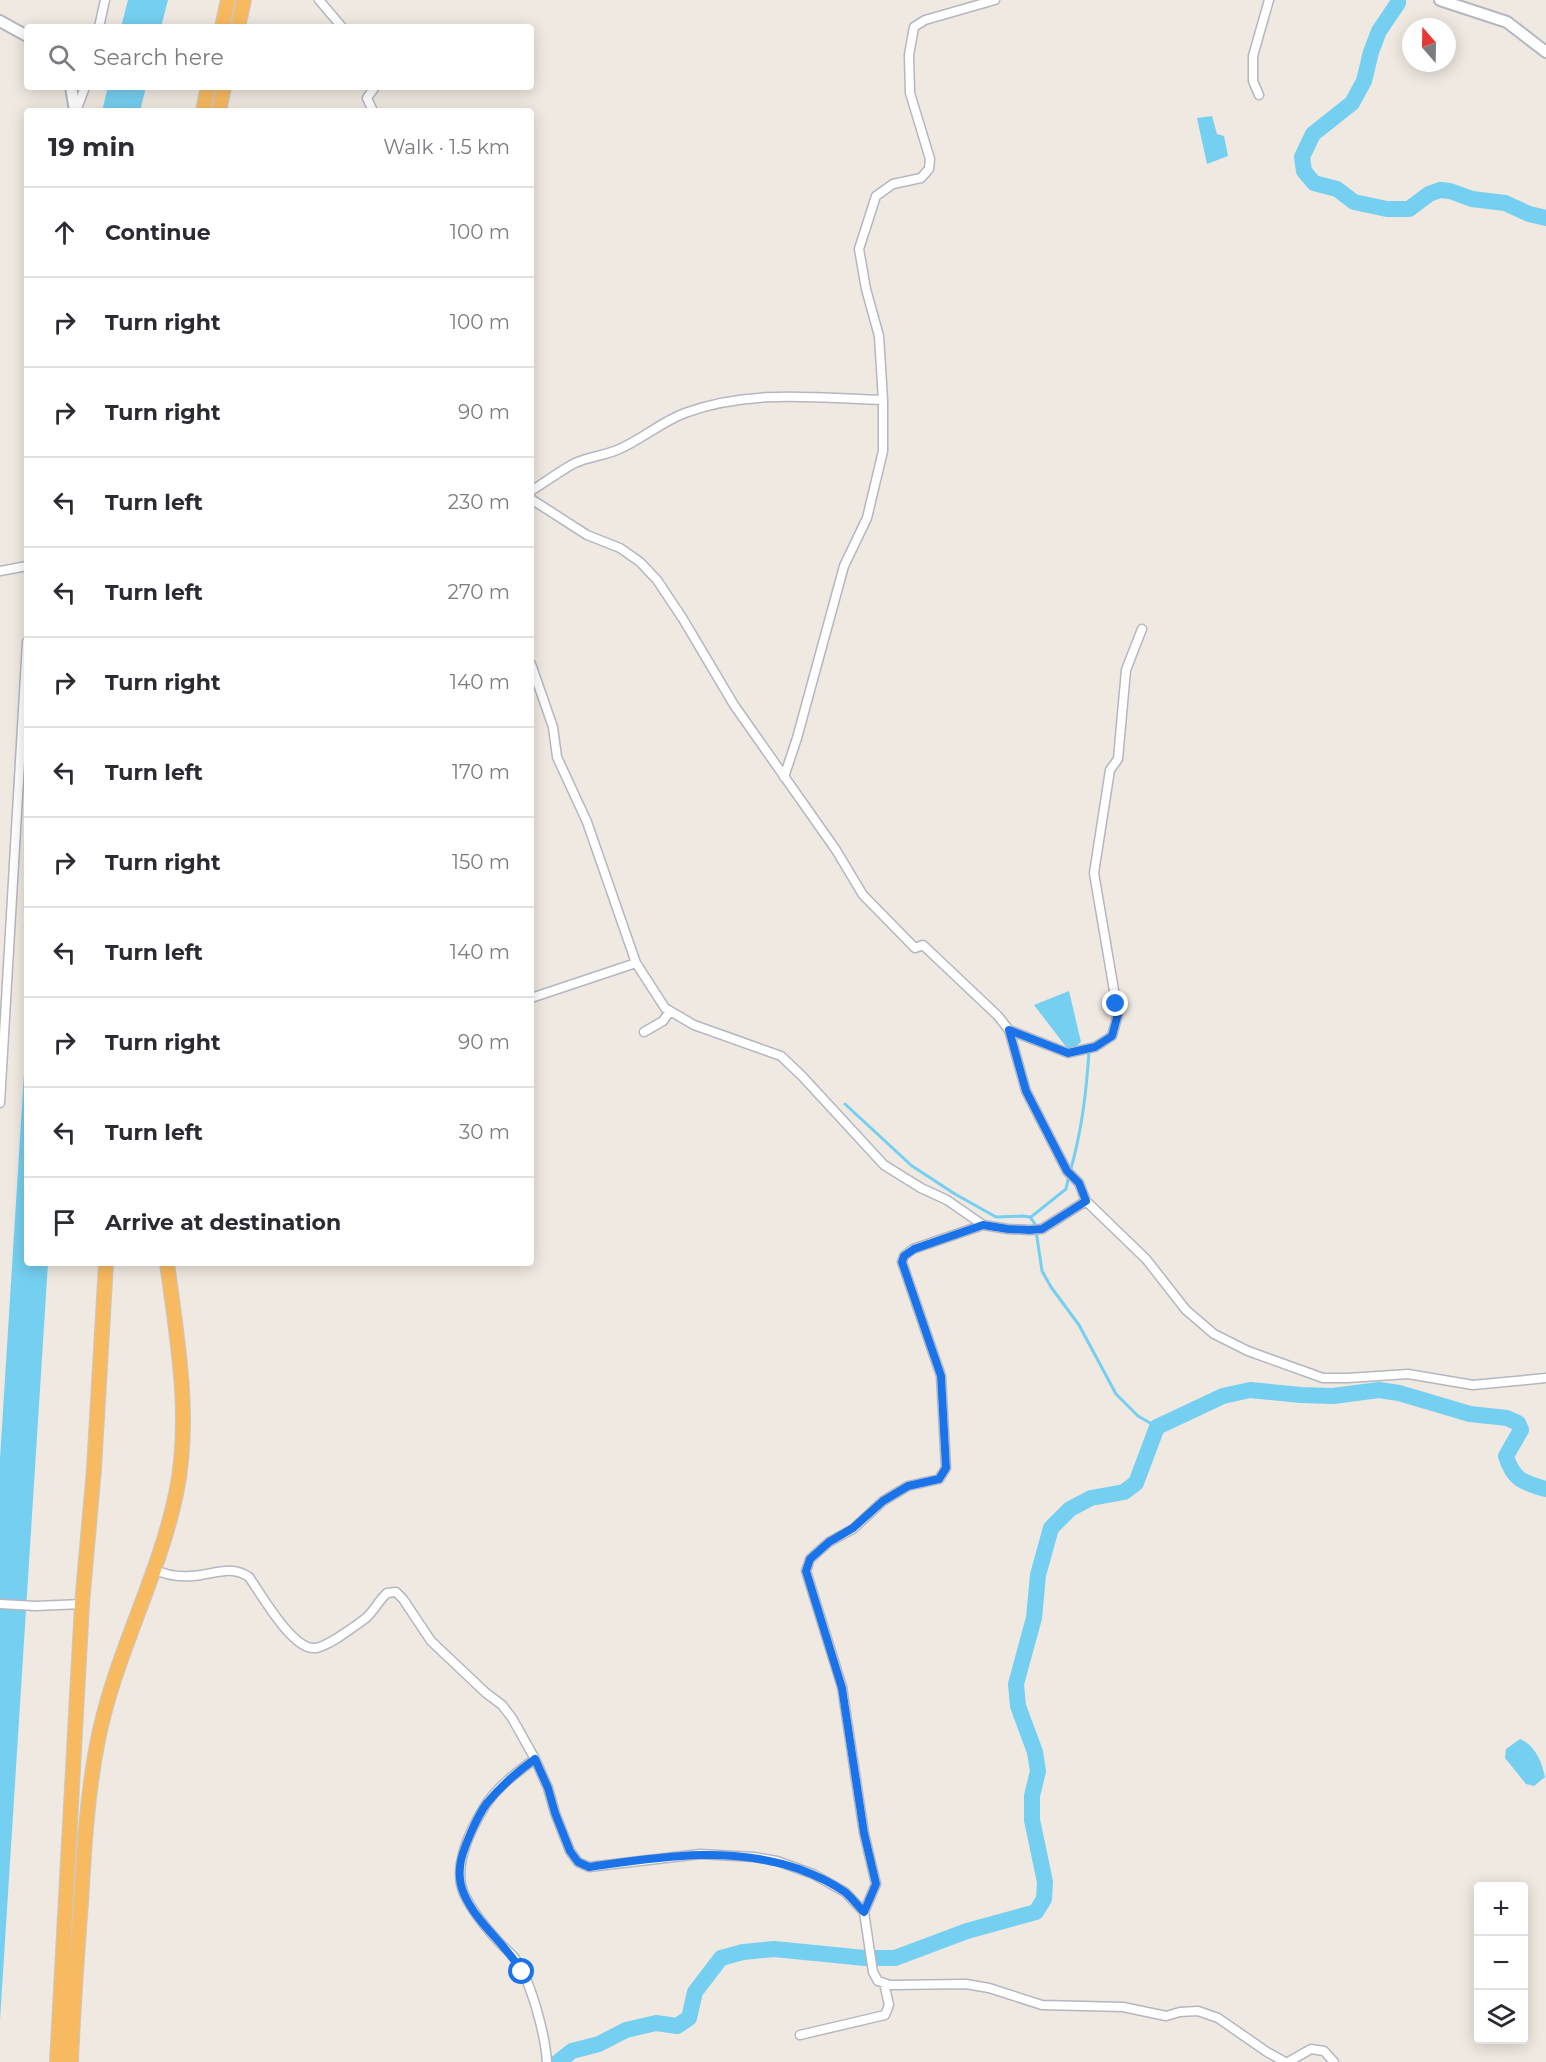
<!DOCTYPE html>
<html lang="en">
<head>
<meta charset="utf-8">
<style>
  body { margin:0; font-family:Montserrat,sans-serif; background:#f7f7f7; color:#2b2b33 }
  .controls { position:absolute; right:18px; bottom:18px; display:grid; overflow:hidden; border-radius:6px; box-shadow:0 3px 15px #0003 }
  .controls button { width:54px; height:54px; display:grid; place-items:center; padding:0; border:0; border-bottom:2px solid #e1e1e2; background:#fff; color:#2b2b33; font:30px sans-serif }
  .compass { position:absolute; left:1402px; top:18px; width:54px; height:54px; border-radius:50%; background:#fff; box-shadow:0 3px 15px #0003; rotate:340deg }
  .stop { position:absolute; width:18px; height:18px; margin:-14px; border:4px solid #1a73e8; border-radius:50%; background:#fff }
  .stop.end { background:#1a73e8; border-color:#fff; box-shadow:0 2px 6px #0008 }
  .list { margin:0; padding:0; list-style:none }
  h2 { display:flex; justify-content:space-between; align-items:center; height:78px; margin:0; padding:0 24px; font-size:26px }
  h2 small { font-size:20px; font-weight:400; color:#7c7c81 }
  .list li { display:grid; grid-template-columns:39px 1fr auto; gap:18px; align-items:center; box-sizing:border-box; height:90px; padding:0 24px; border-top:2px solid #e1e1e2 }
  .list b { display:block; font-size:22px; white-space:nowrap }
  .list em { font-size:20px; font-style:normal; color:#7c7c81 }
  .icon { flex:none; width:33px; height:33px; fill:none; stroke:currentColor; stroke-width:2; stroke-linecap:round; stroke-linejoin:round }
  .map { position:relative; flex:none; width:1546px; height:2062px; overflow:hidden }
  .search { position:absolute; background:#fff; box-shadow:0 3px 15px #0003; left:24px; top:24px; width:510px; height:66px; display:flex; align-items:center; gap:15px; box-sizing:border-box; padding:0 21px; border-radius:6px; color:#7c7c81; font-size:22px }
  .panel { position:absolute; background:#fff; box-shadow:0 3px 15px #0003; left:24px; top:108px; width:510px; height:1158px; border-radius:6px }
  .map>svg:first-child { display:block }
  .water { fill:#75cff0 }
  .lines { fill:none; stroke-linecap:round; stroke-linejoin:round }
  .stream { stroke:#75cff0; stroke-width:3 }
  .river { stroke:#75cff0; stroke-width:16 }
  .minor-casing { stroke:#b4b7c1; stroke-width:11 }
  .tertiary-casing { stroke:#b4b7c1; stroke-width:14 }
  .trunk-casing { stroke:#c9c9c9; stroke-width:16 }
  .minor { stroke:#fff; stroke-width:8 }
  .tertiary { stroke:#fff; stroke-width:10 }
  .trunk { stroke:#f8ba60; stroke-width:14 }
  .route { stroke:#1a73e8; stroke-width:8 }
</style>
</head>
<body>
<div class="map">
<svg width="1546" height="2062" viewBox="0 0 1546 2062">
  <rect width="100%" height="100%" fill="#efe9e1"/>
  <!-- water -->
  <path class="water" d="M128,0H168L161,27H121Z
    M108,87H146L140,111H102Z
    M1212,116L1217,134L1224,136L1228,156L1207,164L1197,118Z
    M1069,991L1081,1042L1074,1048H1067L1034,1005Z
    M27,1025V1263H48L0,2020V1459Z
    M1520,1739C1535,1745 1542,1762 1545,1777L1534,1786L1526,1784L1505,1758L1506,1749Z"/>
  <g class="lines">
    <!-- stream -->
    <path class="stream" d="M845,1104L912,1166L955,1194L996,1217L1023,1216L1030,1217L1035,1224L1042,1271L1051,1287L1079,1325L1116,1394L1138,1416L1157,1427
      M1031,1217L1066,1189C1069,1174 1074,1159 1077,1144C1084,1113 1087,1082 1089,1051"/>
    <!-- river -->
    <path class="river" d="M1398,0V3L1379,31L1371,52L1364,81L1352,103L1313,134L1302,157L1304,171L1314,183L1337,189L1354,202L1387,209H1409L1429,194L1440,190L1450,191L1472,199L1505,203L1529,214L1546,218
      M558,2062L572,2051L599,2044L626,2030L656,2023L677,2026L689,2018L695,1992L721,1958L743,1952L774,1949L865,1958H895L967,1931L1036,1912L1044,1899L1045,1882L1032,1820V1796L1038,1771L1035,1752L1018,1706L1016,1684L1034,1618L1038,1575L1051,1528L1070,1509L1091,1498L1124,1492L1136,1483L1157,1427L1223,1396L1250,1390L1301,1395L1333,1396L1379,1390L1399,1393L1470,1414L1507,1418L1518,1423L1521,1430L1506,1456C1513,1480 1524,1483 1546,1489"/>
    <defs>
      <path id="minor" d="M319,0L342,27
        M99,27L105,0
        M1259,95L1253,81V56L1269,0
        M76,111L85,87
        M373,111L367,98L375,87
        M531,491C545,482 559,472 573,464C586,457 603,456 617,450C641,440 661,422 685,413C749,389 816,398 883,400
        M531,499L587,535L620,548L640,562L657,580L683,619L734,705L836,850L863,895L915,948L923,945L998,1016L1009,1030L1026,1091L1067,1171L1079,1183L1086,1201L1146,1259L1186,1310L1214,1334L1248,1351L1323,1378H1348L1408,1374L1473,1385L1546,1378
        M0,571L27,566
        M531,664L553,727L557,757L587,822L636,963L665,1008L694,1025L781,1056L802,1076L884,1165L921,1188L947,1200L983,1225
        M784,777L797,738L844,566L867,518L883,451V400L879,336L866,289L859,249L876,196L893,184L921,178L929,169L930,159L910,93L909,55L914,27L925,20L995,0
        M531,998L636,963
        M1009,1030L1068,1053L1095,1047L1112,1036L1118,1014L1094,873L1110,770L1118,759L1126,670L1142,629
        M644,1032L663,1021L670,1011
        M0,1103L27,642
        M154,1569C165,1575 179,1577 192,1576C212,1575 231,1564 249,1577C261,1594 292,1649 314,1648C326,1648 355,1626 366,1618C374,1611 379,1600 387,1593L396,1592L403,1599L431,1641L486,1693L502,1705L512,1718L535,1759L548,1788L555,1813L570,1851L578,1862L589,1867L700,1854L754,1857L777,1861L813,1874L845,1892L864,1912L873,1972L878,1981L890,1985L966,1984L989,1988L1042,2005L1123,2007L1166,2016L1180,2012L1198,2011L1218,2018L1267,2052L1285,2062
        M0,1604L36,1606L82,1604
        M535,1759C517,1772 497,1787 485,1806C470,1830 451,1869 465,1896C473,1912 486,1928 498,1941C503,1947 509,1951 514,1957C531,1980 545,2034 547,2062
        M864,1912L876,1884L864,1833L842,1687L806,1571L810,1559L829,1542L853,1529L883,1501L908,1486L939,1479L946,1468L941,1376L902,1262L904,1256L913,1249L983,1225L1008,1229L1031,1230L1042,1229L1086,1201
        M800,2035L885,2015L889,2005L884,1983
        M1288,2062L1311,2049L1324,2051L1334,2062"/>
      <path id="tertiary" d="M1440,0L1507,22L1546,52
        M0,21L27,36
        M71,87L75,111"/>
      <path id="trunk" d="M222,27L228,0
        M238,27L244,0
        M203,111L208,87
        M219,111L224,87
        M57,2062L82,1604L94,1469L106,1263
        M71,2062C73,2009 77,1956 81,1903C84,1850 87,1797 97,1745C113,1658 158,1580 176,1494C192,1418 177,1338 167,1263"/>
    </defs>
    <!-- minor casing -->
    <use href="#minor" class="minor-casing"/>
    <!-- tertiary casing -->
    <use href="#tertiary" class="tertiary-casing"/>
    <!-- trunk casing -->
    <use href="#trunk" class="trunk-casing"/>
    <!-- minor -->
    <use href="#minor" class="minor"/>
    <!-- tertiary -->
    <use href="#tertiary" class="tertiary"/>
    <!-- trunk -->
    <use href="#trunk" class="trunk"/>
  </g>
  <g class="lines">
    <!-- route -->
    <path class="route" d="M522,1972C506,1944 477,1924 464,1894C460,1885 459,1876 460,1867C461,1851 478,1815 487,1803C501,1786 517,1772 535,1759L548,1788L555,1813L570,1851L578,1862L589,1867C660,1857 730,1845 799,1869C815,1875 832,1883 845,1892C852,1898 858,1906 864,1912L876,1884L864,1833L842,1688L806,1571L810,1559L829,1542L853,1528L883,1501L908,1486L939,1479L946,1468L941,1376L902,1262L904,1256L914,1249L983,1225L1008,1229L1030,1230L1042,1229L1086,1201L1079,1183L1067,1171L1026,1091L1009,1030L1068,1053L1095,1047L1112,1036L1118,1014L1116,1004"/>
  </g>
</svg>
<div class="controls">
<button>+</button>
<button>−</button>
<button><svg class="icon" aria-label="layers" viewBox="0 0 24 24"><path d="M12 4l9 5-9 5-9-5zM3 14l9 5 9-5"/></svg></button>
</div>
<svg class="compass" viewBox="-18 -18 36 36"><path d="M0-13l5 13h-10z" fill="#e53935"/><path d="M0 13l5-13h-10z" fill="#7c7c81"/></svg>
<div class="stop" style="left:522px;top:1972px"></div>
<div class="stop end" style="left:1116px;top:1004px"></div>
<div class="search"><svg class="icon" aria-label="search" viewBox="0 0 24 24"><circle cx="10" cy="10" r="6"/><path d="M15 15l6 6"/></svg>Search here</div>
<section class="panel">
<h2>19 min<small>Walk · 1.5 km</small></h2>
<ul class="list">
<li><svg class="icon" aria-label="ahead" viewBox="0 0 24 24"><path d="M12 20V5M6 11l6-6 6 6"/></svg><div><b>Continue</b></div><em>100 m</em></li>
<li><svg class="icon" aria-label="right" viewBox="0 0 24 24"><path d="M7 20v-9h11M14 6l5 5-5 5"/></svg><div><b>Turn right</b></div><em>100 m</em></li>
<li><svg class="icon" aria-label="right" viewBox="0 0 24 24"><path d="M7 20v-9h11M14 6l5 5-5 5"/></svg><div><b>Turn right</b></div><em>90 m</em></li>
<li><svg class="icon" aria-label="left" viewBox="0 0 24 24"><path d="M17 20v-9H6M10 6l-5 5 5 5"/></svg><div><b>Turn left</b></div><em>230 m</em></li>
<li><svg class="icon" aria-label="left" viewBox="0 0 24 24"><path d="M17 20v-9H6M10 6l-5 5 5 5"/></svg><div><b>Turn left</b></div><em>270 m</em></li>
<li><svg class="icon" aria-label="right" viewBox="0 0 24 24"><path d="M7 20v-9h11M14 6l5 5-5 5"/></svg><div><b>Turn right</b></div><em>140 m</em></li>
<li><svg class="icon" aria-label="left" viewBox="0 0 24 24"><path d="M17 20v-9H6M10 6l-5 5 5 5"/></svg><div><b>Turn left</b></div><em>170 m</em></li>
<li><svg class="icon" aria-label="right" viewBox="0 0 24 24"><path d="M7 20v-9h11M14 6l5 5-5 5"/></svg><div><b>Turn right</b></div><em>150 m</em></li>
<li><svg class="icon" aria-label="left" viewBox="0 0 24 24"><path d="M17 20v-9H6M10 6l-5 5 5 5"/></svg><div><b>Turn left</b></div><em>140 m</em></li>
<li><svg class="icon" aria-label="right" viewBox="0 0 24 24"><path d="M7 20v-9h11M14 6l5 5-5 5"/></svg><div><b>Turn right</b></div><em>90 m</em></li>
<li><svg class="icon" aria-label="left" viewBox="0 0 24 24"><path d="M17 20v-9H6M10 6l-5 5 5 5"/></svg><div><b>Turn left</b></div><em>30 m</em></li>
<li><svg class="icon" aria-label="arrive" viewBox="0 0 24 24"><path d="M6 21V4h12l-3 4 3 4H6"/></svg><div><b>Arrive at destination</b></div></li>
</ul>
</section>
</div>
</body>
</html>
